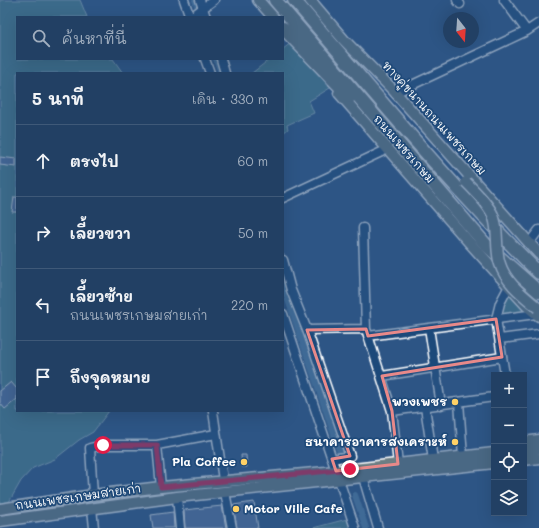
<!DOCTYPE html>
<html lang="th">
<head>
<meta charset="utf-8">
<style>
  body { margin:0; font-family:Mali,"Playpen Sans Thai",sans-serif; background:#2e4b6d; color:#f1f3f6 }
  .controls { position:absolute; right:12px; bottom:12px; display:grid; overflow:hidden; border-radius:0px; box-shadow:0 4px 16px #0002 }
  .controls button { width:36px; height:36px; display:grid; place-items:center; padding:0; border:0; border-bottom:1px solid #3f5978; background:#224064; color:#f1f3f6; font:20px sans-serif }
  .compass { position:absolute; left:443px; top:12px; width:36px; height:36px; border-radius:50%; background:#224064; box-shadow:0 4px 16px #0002; rotate:163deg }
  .stop { position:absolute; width:12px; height:12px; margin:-9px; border:3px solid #e11d48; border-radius:50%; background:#fff }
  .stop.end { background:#e11d48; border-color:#fff; box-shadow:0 1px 4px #0008 }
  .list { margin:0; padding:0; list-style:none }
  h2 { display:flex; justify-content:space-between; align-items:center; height:52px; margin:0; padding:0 16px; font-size:17px }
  h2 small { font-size:13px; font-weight:400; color:#a2afbf }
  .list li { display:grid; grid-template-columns:26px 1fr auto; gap:12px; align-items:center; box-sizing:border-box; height:72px; padding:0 16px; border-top:1px solid #3f5978 }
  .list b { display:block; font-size:15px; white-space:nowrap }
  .list p { margin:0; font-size:13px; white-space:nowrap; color:#a2afbf }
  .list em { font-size:13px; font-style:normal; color:#a2afbf }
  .icon { flex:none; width:22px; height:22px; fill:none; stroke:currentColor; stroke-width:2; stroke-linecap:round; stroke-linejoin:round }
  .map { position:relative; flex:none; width:539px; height:528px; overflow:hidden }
  .search { position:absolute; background:#224064; box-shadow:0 4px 16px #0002; left:16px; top:16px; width:268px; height:44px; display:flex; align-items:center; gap:10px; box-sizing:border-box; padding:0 14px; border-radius:0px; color:#a2afbf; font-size:15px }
  .panel { position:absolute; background:#224064; box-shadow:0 4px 16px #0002; left:16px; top:72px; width:268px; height:340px; border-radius:0px }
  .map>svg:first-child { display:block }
  .green { fill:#4e8391; stroke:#a6c1c8 }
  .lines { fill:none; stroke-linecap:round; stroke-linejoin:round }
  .canal { stroke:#5583aa; stroke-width:6 }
  .building { fill:#5a77a4; stroke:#fff }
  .minor-casing { stroke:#fff; stroke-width:11 }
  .major-casing { stroke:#fff; stroke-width:13 }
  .highway-casing { stroke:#fff; stroke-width:15 }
  .minor { stroke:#1f4a7a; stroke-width:8 }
  .major { stroke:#6c7e84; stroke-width:10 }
  .highway { stroke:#6c7e84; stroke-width:12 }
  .major-bridge-casing { stroke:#fff; stroke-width:13; stroke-linecap:butt }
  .major-bridge { stroke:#6c7e84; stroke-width:10 }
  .route { stroke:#e11d48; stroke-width:5 }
  .marked { fill:none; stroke:#e88989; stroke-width:3; stroke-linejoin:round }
  .poi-dot { fill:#ffd166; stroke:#1f4a7a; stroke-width:1.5 }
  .labels { text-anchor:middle; stroke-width:3.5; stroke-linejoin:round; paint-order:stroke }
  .street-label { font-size:12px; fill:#fff; stroke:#1f4a7a }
  .poi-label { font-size:12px; font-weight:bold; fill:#fff; stroke:#1f4a7a; text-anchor:end }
</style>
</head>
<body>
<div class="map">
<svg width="539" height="528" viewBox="0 0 539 528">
  <rect width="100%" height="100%" fill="#2d5585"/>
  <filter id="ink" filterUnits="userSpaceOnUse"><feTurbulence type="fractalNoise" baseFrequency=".025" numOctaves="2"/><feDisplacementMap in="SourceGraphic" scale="8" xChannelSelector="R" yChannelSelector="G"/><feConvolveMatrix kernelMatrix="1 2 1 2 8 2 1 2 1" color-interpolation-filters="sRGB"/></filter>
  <g filter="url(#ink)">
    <!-- green -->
    <path class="green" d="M0,0H80L87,17H17V59H113L123,73H17V411H109L93,432L79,440L55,459L33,468L21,481L9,502L0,504Z
      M291,43L330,88L309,101L314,113L287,125L288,129L283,133V73H252L270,59H283V49Z
      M510,294L526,311L503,314L501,312Z
      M347,519L351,528H313Z"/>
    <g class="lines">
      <!-- canal -->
      <path class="canal" d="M195,0L201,17
        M216,59L221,73
        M283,285L340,452
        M355,495L366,528"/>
    </g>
    <!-- building -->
    <path class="building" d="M0,157L16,159V167L0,165Z
      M14,197H17V212H12Z
      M11,382L17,389V399L5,409L0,403V391Z
      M241,455H246L247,467H242Z
      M254,502L258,528H237L233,505Z
      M222,506L226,528H185L184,510Z
      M173,512L174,528H153L151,515Z"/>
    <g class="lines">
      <defs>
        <path id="minor" d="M184,0L190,17
          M200,0L206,17
          M457,0L460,4
          M191,17L214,0
          M527,31L539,23
          M205,59L210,73
          M221,59L225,73
          M395,93L527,31L504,0
          M283,198L388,149
          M363,228L366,329
          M529,243L539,230
          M283,260L291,290L307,330L350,456L332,459
          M283,314L336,471
          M429,328L441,405
          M307,330L366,329L392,411L398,464
          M368,336L536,314
          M500,339L539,334
          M505,375L496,319L500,303L509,286
          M382,376L502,357
          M459,402L463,457
          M425,407L433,460
          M213,411L223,480
          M392,411L494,397
          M157,445L161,487
          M363,477L378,528
          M339,480L355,528
          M225,492L232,528
          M93,495L90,448L103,445H157L216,434
          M177,497L180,528
          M92,508L94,528"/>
        <path id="major" d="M258,0L273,17
          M310,0L344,40L393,90L539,254
          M339,93L468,241L527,306L539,316
          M524,442L539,440
          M524,450L539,448
          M524,460L539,458
          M0,509L93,495L161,487L336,471L494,453
          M0,521L177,497L494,463"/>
        <path id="highway" d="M275,0L487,246L539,292
          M294,0C374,92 452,188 539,273
          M283,28L350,97"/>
      </defs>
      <!-- minor casing -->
      <use href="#minor" class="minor-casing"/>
      <!-- major casing -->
      <use href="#major" class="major-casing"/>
      <!-- highway casing -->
      <use href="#highway" class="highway-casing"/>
      <!-- minor -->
      <use href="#minor" class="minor"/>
      <!-- major -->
      <use href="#major" class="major"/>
      <!-- highway -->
      <use href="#highway" class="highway"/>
      <defs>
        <path id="major-bridge" d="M466,182C475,191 491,207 494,218C499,233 495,250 500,264C506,283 524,296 538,308"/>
      </defs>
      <!-- major-bridge casing -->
      <use href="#major-bridge" class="major-bridge-casing"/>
      <!-- major-bridge -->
      <use href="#major-bridge" class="major-bridge"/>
    </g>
  </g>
  <g class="lines" filter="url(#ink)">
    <!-- route -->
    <path class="route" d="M103,445H157L161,487L350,469"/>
  </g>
  <!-- marked area -->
  <path d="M0 0H539V528H0ZM496,319L502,357L382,376L392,411L398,464L336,471L332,459L350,456L307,330L366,329L368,336Z" fill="#2d5585" fill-opacity=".55" fill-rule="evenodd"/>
  <path class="marked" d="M496,319L502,357L382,376L392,411L398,464L336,471L332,459L350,456L307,330L366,329L368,336Z"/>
  <!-- markers -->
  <g class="poi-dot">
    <circle cx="455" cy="402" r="4"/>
    <circle cx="455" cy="442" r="4"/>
    <circle cx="244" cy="462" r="4"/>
    <circle cx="236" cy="509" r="4"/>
  </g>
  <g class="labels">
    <!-- street labels -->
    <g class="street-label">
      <text transform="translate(434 118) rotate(48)" y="4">ทางคู่ขนานถนนเพชรเกษม</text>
      <text transform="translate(404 149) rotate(49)" y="4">ถนนเพชรเกษม</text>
      <text transform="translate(78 497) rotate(-8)" y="4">ถนนเพชรเกษมสายเก่า</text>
    </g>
    <!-- poi labels -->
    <g class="poi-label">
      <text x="447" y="406">พวงเพชร</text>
      <text x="447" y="446">ธนาคารอาคารสงเคราะห์</text>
      <text x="236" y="466">Pla Coffee</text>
      <text x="244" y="513" text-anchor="start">Motor Ville Cafe</text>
    </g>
  </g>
</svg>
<div class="controls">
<button>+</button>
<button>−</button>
<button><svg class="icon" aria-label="locate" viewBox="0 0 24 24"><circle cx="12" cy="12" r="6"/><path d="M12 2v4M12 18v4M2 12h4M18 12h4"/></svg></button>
<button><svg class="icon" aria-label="layers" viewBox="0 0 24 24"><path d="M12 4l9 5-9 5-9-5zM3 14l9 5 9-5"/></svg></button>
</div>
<svg class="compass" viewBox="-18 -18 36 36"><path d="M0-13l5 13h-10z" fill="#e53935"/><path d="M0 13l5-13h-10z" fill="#a2afbf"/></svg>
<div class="stop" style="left:103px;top:445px"></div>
<div class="stop end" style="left:350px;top:469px"></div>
<div class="search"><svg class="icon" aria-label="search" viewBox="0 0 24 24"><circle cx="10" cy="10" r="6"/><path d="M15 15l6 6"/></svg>ค้นหาที่นี่</div>
<section class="panel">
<h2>5 นาที<small>เดิน · 330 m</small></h2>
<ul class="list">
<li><svg class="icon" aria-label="ahead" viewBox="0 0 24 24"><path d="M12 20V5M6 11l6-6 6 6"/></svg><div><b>ตรงไป</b></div><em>60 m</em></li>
<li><svg class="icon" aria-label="right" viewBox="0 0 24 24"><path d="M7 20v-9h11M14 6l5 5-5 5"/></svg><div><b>เลี้ยวขวา</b></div><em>50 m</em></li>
<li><svg class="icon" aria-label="left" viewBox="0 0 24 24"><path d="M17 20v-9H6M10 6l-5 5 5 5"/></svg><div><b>เลี้ยวซ้าย</b><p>ถนนเพชรเกษมสายเก่า</p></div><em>220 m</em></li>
<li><svg class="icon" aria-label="arrive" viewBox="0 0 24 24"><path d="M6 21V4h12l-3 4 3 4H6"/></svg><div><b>ถึงจุดหมาย</b></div></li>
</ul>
</section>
</div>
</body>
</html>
